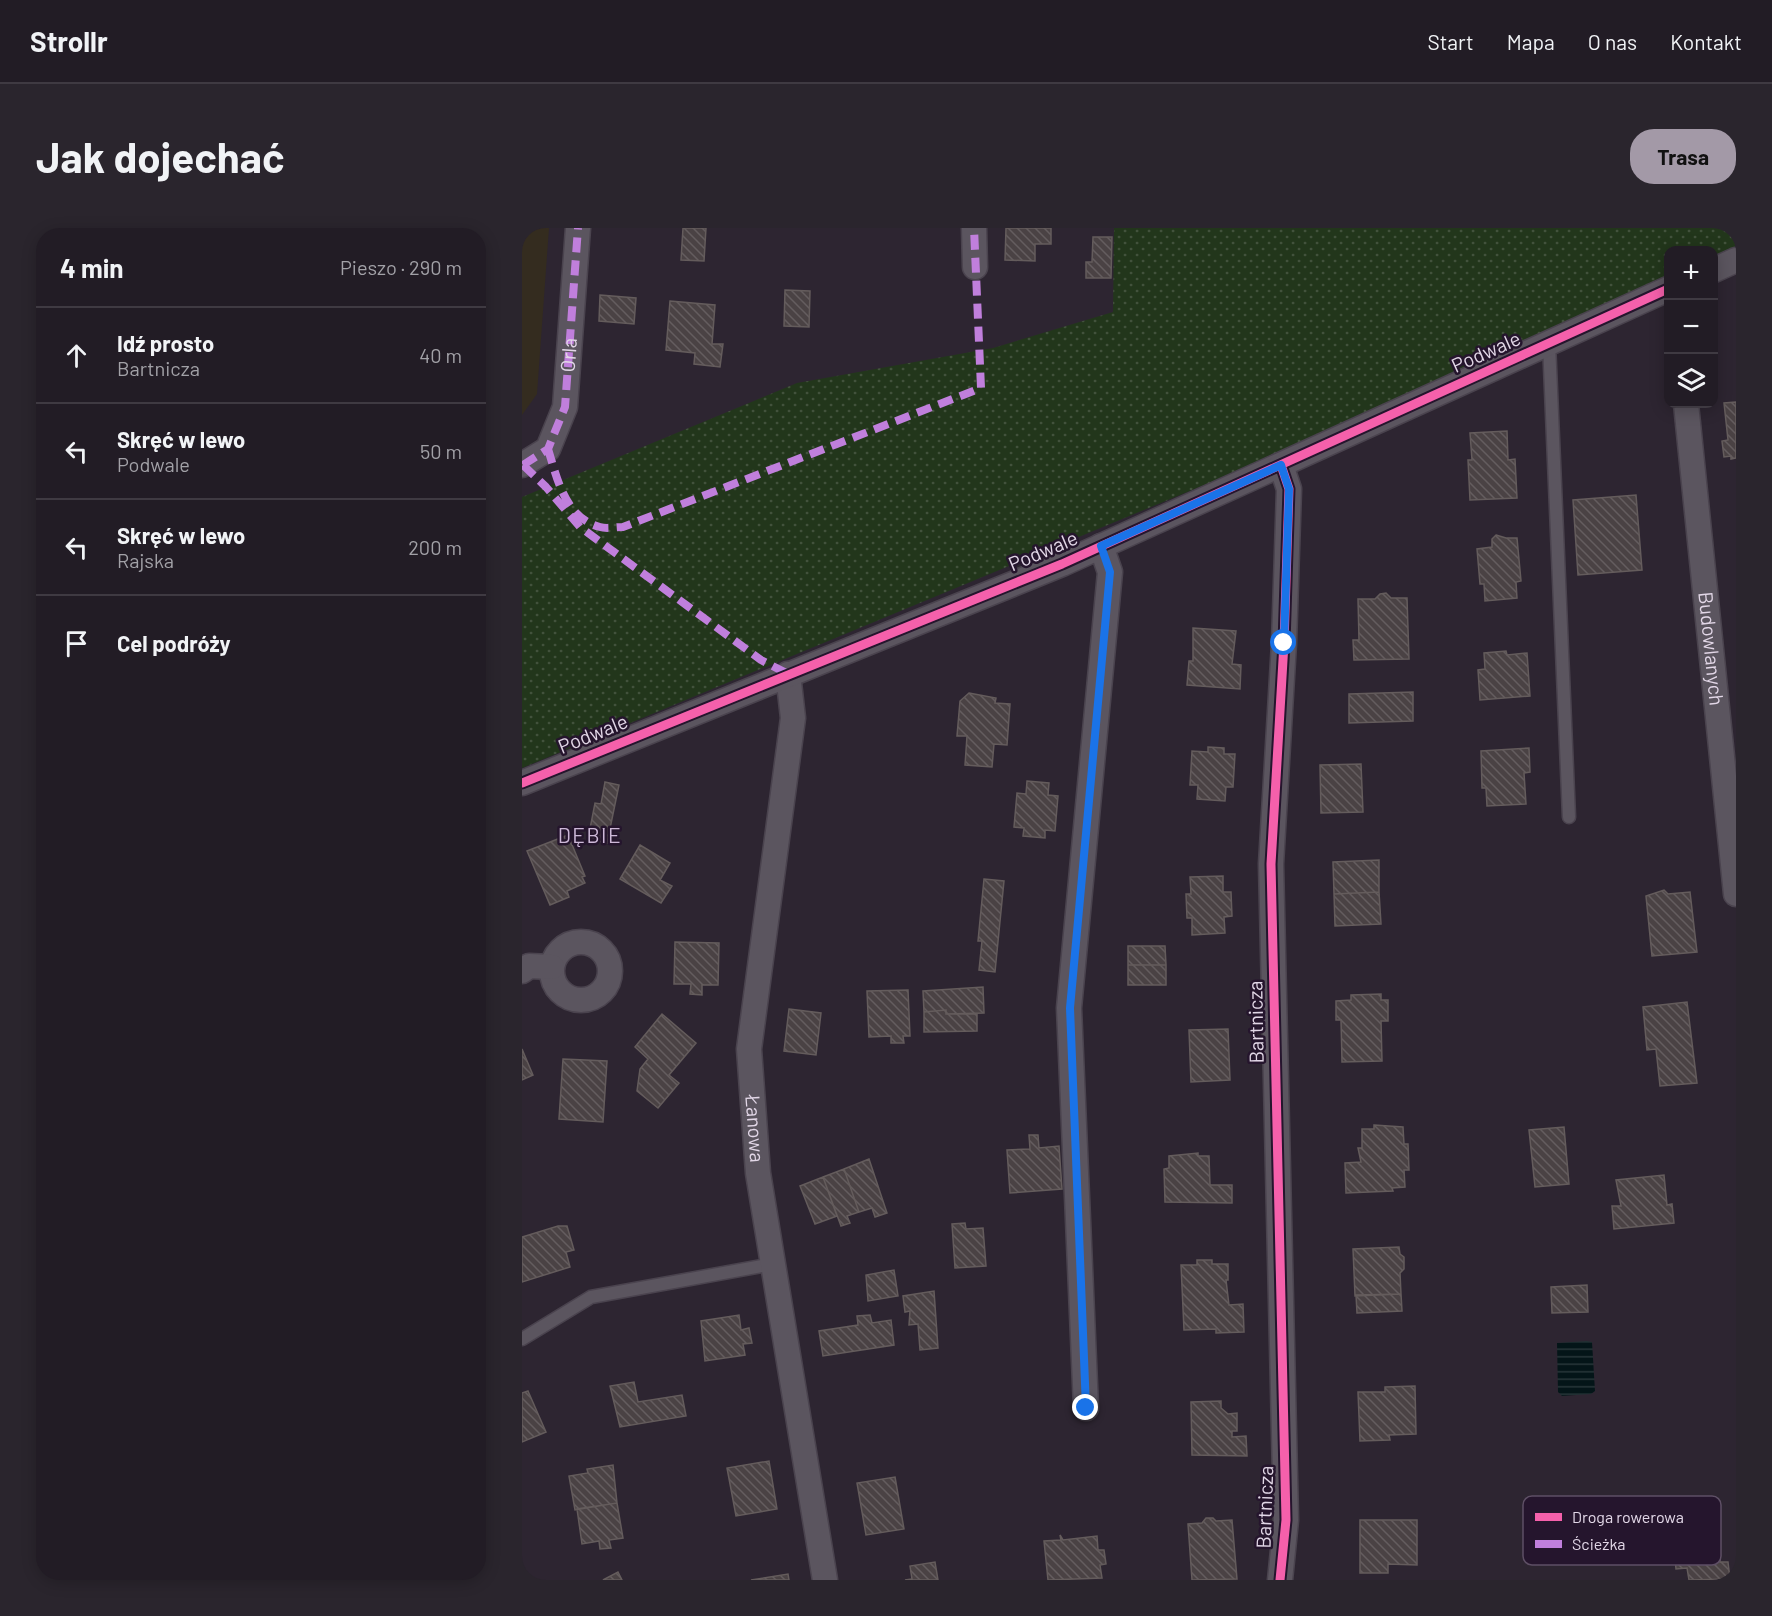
<!DOCTYPE html>
<html lang="pl">
<head>
<meta charset="utf-8">
<style>
  body { margin:0; font-family:Barlow,sans-serif; background:#2a252d; color:#f1f3f6 }
  .controls { position:absolute; right:18px; top:18px; display:grid; overflow:hidden; border-radius:12px; box-shadow:0 3px 15px #0003 }
  .controls button { width:54px; height:54px; display:grid; place-items:center; padding:0; border:0; border-bottom:2px solid #3f3a42; background:#221c25; color:#f1f3f6; font:30px sans-serif }
  .stop { position:absolute; width:18px; height:18px; margin:-14px; border:4px solid #1a73e8; border-radius:50%; background:#fff }
  .stop.end { background:#1a73e8; border-color:#fff; box-shadow:0 2px 6px #0008 }
  .list { margin:0; padding:0; list-style:none }
  h2 { display:flex; justify-content:space-between; align-items:center; height:78px; margin:0; padding:0 24px; font-size:26px }
  h2 small { font-size:20px; font-weight:400; color:#a2a1a7 }
  .list li { display:grid; grid-template-columns:39px 1fr auto; gap:18px; align-items:center; box-sizing:border-box; height:96px; padding:0 24px; border-top:2px solid #3f3a42 }
  .list b { display:block; font-size:22px; white-space:nowrap }
  .list p { margin:0; font-size:20px; white-space:nowrap; color:#a2a1a7 }
  .list em { font-size:20px; font-style:normal; color:#a2a1a7 }
  .icon { flex:none; width:33px; height:33px; fill:none; stroke:currentColor; stroke-width:2; stroke-linecap:round; stroke-linejoin:round }
  .map { position:relative; flex:none; width:1214px; height:1352px; overflow:hidden; border-radius:24px }
  header { display:flex; align-items:center; gap:36px; box-sizing:border-box; height:84px; padding:0 30px; background:#221c25; border-bottom:2px solid #3f3a42 }
  header strong { font-size:28px }
  nav { display:flex; gap:33px; margin-inline-start:auto; font-size:21px }
  .intro { display:flex; align-items:center; justify-content:space-between; box-sizing:border-box; height:144px; padding:0 36px }
  h1 { margin:0; font-size:42px }
  .button { padding:15px 27px; border-radius:24px; background:#a399a7; color:#111; font-size:21px; font-weight:700 }
  main { display:flex; gap:36px; padding:0 36px }
  aside { flex:1; background:#221c25; border-radius:24px; box-shadow:0 3px 15px #0003 }
  .map>svg:first-child { display:block }
  .education { fill:#342c1f }
  .grass { fill:url(#grass-dots) }
  .water { fill:url(#water-rules) }
  .building { fill:url(#building-back-hatch); stroke:#645c5c; stroke-width:1.5 }
  .lines { fill:none; stroke-linecap:round; stroke-linejoin:round }
  .lane-casing { stroke:#4a434e; stroke-width:15 }
  .street-casing { stroke:#4a434e; stroke-width:27 }
  .lane { stroke:#5b555f; stroke-width:12 }
  .street { stroke:#5b555f; stroke-width:24 }
  .quiet { stroke:#c07fdc; stroke-width:8; stroke-dasharray:15 8; stroke-linecap:butt }
  .cycleway-casing { stroke:#25152d; stroke-width:13 }
  .cycleway { stroke:#f560ab; stroke-width:9 }
  .route { stroke:#1a73e8; stroke-width:8 }
  .labels { text-anchor:middle; stroke-width:5; stroke-linejoin:round; paint-order:stroke }
  .street-label { font-size:20px; fill:#e2d7e7; stroke:#25152d }
  .neighbourhood-label { font-size:21px; letter-spacing:1.5px; fill:#cdb8d8; stroke:#25152d }
  .key { fill:#25152d; stroke:#5e4f65; stroke-width:1.5 }
  .key-label { font-size:16px; fill:#e2d7e7 }
</style>
</head>
<body>
<header>
<strong>Strollr</strong>
<nav><a>Start</a><a>Mapa</a><a>O nas</a><a>Kontakt</a></nav>
</header>
<div class="intro"><h1>Jak dojechać</h1><a class="button">Trasa</a></div>
<main>
<aside>
<h2>4 min<small>Pieszo · 290 m</small></h2>
<ul class="list">
<li><svg class="icon" aria-label="ahead" viewBox="0 0 24 24"><path d="M12 20V5M6 11l6-6 6 6"/></svg><div><b>Idź prosto</b><p>Bartnicza</p></div><em>40 m</em></li>
<li><svg class="icon" aria-label="left" viewBox="0 0 24 24"><path d="M17 20v-9H6M10 6l-5 5 5 5"/></svg><div><b>Skręć w lewo</b><p>Podwale</p></div><em>50 m</em></li>
<li><svg class="icon" aria-label="left" viewBox="0 0 24 24"><path d="M17 20v-9H6M10 6l-5 5 5 5"/></svg><div><b>Skręć w lewo</b><p>Rajska</p></div><em>200 m</em></li>
<li><svg class="icon" aria-label="arrive" viewBox="0 0 24 24"><path d="M6 21V4h12l-3 4 3 4H6"/></svg><div><b>Cel podróży</b></div></li>
</ul>
</aside>
<div class="map">
<svg width="1214" height="1352" viewBox="0 0 1214 1352">
  <defs>
    <pattern id="grass-dots" width="8" height="8" patternUnits="userSpaceOnUse" patternTransform="scale(1.5)"><rect width="8" height="8" fill="#22361b"/><path d="M2 2h.1M6 6h.1" fill="none" stroke="#42523c" stroke-width="1.8" stroke-linecap="round"/></pattern>
    <pattern id="water-rules" width="6" height="5" patternUnits="userSpaceOnUse" patternTransform="scale(1.5)"><rect width="6" height="5" fill="#041518"/><path d="M0 2.5h6" fill="none" stroke="#28363a"/></pattern>
    <pattern id="building-back-hatch" width="6" height="6" patternUnits="userSpaceOnUse" patternTransform="scale(1.5)"><rect width="6" height="6" fill="#4a4244"/><path d="M-1 5l2 2M0 0l6 6M5-1l2 2" fill="none" stroke="#645d5f"/></pattern>
  </defs>
  <rect width="100%" height="100%" fill="#2d2531"/>
  <!-- education -->
  <path class="education" d="M0,0H27L15,166L0,187Z"/>
  <!-- grass -->
  <path class="grass" d="M592,0H1214V18L1192,28V22H1146V48L687,255L0,540V269L275,155L471,120L591,84Z"/>
  <!-- water -->
  <path class="water" d="M1065,1113L1070,1114L1073,1163L1069,1166L1040,1168L1036,1164L1035,1115Z"/>
  <!-- building -->
  <path class="building" d="M161,0H184L182,33L159,32Z
    M484,0H529V16H513V33L483,32Z
    M571,9H590L589,50H564V34H570Z
    M263,62L288,63L287,99L262,98Z
    M78,67L114,70L112,96L77,93Z
    M148,73L193,77L190,116H201L198,139L172,136L173,125L144,122Z
    M1214,174V230L1209,231V228L1202,229L1200,213L1206,212L1202,175Z
    M985,203L986,232L993,231L995,270L948,272L946,232H950L948,205Z
    M1114,267L1120,342L1056,347L1051,272Z
    M974,307L984,310H995L999,353L994,354L995,370L963,373L962,356H958L955,321L970,319V311Z
    M864,365L869,370H885L887,431L832,432L831,412H837L836,371H853L858,366Z
    M671,400L714,403L710,436L719,437L718,461L665,457L667,433H671Z
    M984,423L985,427L1005,425L1008,468L958,472L956,442L963,441L962,425Z
    M891,464V493L827,495V466Z
    M447,465L474,470L473,475L488,476L485,517L472,516L470,539L443,537L445,508H435L438,473Z
    M686,519L702,520V526H713L711,559H704L703,573L675,571L676,557H668L670,523L686,524Z
    M1007,520L1008,544L1002,545L1004,576L965,578L964,560H960L959,523Z
    M839,536L841,584L799,585L798,537Z
    M505,553L527,555L526,567L536,568L533,603L523,602V610L501,608L502,600L492,599L495,565L504,566Z
    M83,554L97,557L85,615L66,611L73,575L79,576Z
    M46,607L63,648L60,649L63,655L45,663L47,669L28,677L5,623Z
    M118,617L148,635L138,652L150,658L139,675L98,651Z
    M857,632V664L812,666L811,634Z
    M701,648V664H709L710,688L702,689L703,705L670,707V690H665L664,666H669L668,649Z
    M462,651L482,653L473,744L457,742L460,713H456Z
    M1142,662L1146,666L1168,664L1175,724L1130,728L1124,668Z
    M857,664L859,696L813,698L812,666Z
    M153,714L197,715L196,757H180V767L168,766L169,756H152Z
    M606,718H643L644,737H606Z
    M606,737H644V757H606Z
    M461,759L462,785L424,786V782L402,784L401,763Z
    M386,762L388,808H381L382,815H369V808L347,809L345,763Z
    M859,766V772H866V793H859L860,833L820,834L819,792H814V773L829,772V767Z
    M1165,774L1175,855L1138,858L1134,821L1125,822L1121,779Z
    M267,781L299,785L294,827L262,823Z
    M424,782V786H455V803L402,804V784Z
    M140,786L174,815L147,847L157,855L136,880L115,863L118,841L126,831L113,819Z
    M706,801L708,852L669,854L667,802Z
    M0,821L11,847L0,852Z
    M41,831L85,833L81,894L37,891Z
    M852,897L881,899L882,916H886L887,942H882L883,959L870,960L871,963L824,965L823,935L839,934L836,920H840V901H852Z
    M1042,899L1047,956L1013,959L1007,902Z
    M507,907H516L517,920L537,918L540,961L488,965L485,922L508,921Z
    M676,925V928H687L688,957H710V975L643,974L642,941L647,940V928Z
    M347,931L365,985L353,989L350,980L337,984L322,941Z
    M322,941L337,984L325,988L328,995L319,998L301,949Z
    M1142,947L1145,977L1150,976L1152,995L1092,1001L1090,978H1099L1094,952Z
    M301,949L315,988L293,996L278,958Z
    M443,995L444,1001L461,1000L464,1038L433,1040L430,996Z
    M36,998H45L52,1022L44,1024L48,1039L0,1054V1009Z
    M877,1019L878,1026L882,1029V1041L878,1045L879,1066L833,1068L831,1021Z
    M675,1032H690V1036H706V1052H704L707,1077L721,1076L722,1104L694,1105V1101L662,1102L659,1037H675Z
    M372,1042L376,1068L346,1073L344,1047Z
    M1065,1057L1066,1084L1030,1085L1029,1059Z
    M412,1063L416,1120L398,1122L396,1096L387,1097L388,1083L383,1084L381,1068Z
    M879,1066L880,1083L835,1085L834,1067Z
    M217,1087L219,1102L227,1100L230,1115L221,1116L223,1127L183,1133L179,1093Z
    M348,1087L350,1095L369,1092L372,1117L301,1128L297,1103L336,1097L335,1088Z
    M112,1154L116,1174L160,1167L164,1188L98,1199L88,1158Z
    M893,1158L894,1206L867,1207L868,1212L838,1213L836,1164H863V1159Z
    M6,1163L24,1204L0,1214V1165Z
    M699,1173V1180L706,1186L715,1185V1203H710V1209L724,1208L725,1228L670,1227L669,1174Z
    M247,1233L255,1281L214,1288L205,1240Z
    M91,1237L95,1275L53,1282L47,1248L66,1245L65,1241Z
    M373,1249L382,1301L344,1307L335,1255Z
    M95,1275L101,1310L87,1312L89,1320L78,1321L77,1313L60,1316L55,1281Z
    M684,1290H691L694,1293L710,1292L715,1351L670,1352L666,1296L680,1295Z
    M838,1292H895V1337L866,1336V1345H838Z
    M1196,1304L1198,1334H1206L1208,1351L1167,1352L1165,1340L1154,1341L1151,1308Z
    M538,1307L541,1312L575,1308L576,1322H582L584,1336L578,1337L580,1350L526,1352L522,1313L539,1312Z
    M413,1334L416,1352H383L390,1351L388,1338Z
    M96,1344L100,1352H81Z
    M266,1346L267,1352H229Z"/>
  <g class="lines">
    <defs>
      <path id="lane" d="M1027,115L1047,589
        M0,1111L69,1069L251,1036"/>
      <g id="street">
        <path d="M452,0L453,39"/>
        <path d="M1192,42L1214,32"/>
        <path id="s1" d="M1164,176L1214,666"/>
        <path id="s2" d="M0,237L26,221L43,179L56,0"/>
        <path id="s3" d="M266,446L271,490L227,821L236,945L303,1352"/>
        <path d="M0,555L540,336L1146,61"/>
        <circle cx="59" cy="743" r="29"/>
        <path d="M0,743L7,738L30,739"/>
        <path d="M564,1180L547,780L588,344L579,318"/>
        <path d="M758,1352L764,1292L749,636L762,415L767,261L759,237"/>
      </g>
    </defs>
    <!-- lane casing -->
    <use href="#lane" class="lane-casing"/>
    <!-- street casing -->
    <use href="#street" class="street-casing"/>
    <!-- lane -->
    <use href="#lane" class="lane"/>
    <!-- street -->
    <use href="#street" class="street"/>
    <!-- quiet -->
    <path class="quiet" d="M26,221C35,250 43,290 78,299C84,301 94,299 101,299L459,160L452,0
      M1,237L24,259L58,299L239,432L266,446
      M1,237L26,221L43,179L56,0"/>
    <defs>
      <path id="cycleway" d="M0,555L540,336L1146,61
        M758,1352L764,1292L749,636L762,415L767,261L759,237"/>
    </defs>
    <!-- cycleway casing -->
    <use href="#cycleway" class="cycleway-casing"/>
    <!-- cycleway -->
    <use href="#cycleway" class="cycleway"/>
  </g>
  <g class="lines">
    <!-- route -->
    <path class="route" d="M564,1180L548,780L588,344L579,318L759,237L767,261L762,415"/>
  </g>
  <g class="labels">
    <!-- street labels -->
    <g class="street-label">
      <text transform="translate(964 124) rotate(-24)" y="7">Podwale</text>
      <text dy="7" stroke="none"><textPath href="#s2" startOffset="128">Orla</textPath></text>
      <text transform="translate(521 323) rotate(-23)" y="7">Podwale</text>
      <text dy="7" stroke="none"><textPath href="#s1" startOffset="246">Budowlanych</textPath></text>
      <text transform="translate(71 506) rotate(-22)" y="7">Podwale</text>
      <text transform="translate(734 794) rotate(-91)" y="7">Bartnicza</text>
      <text dy="7" stroke="none"><textPath href="#s3" startOffset="458">Łanowa</textPath></text>
      <text transform="translate(743 1279) rotate(-88)" y="7">Bartnicza</text>
    </g>
    <!-- neighbourhood labels -->
    <g class="neighbourhood-label">
      <text x="68" y="615">DĘBIE</text>
    </g>
  </g>
  <!-- legend -->
  <rect x="1001" y="1268" width="198" height="69" rx="9" class="key"/>
  <rect x="1013" y="1285" width="27" height="8" fill="#f560ab"/>
  <rect x="1013" y="1312" width="27" height="8" fill="#c07fdc"/>
  <g class="key-label">
    <text x="1050" y="1295">Droga rowerowa</text>
    <text x="1050" y="1322">Ścieżka</text>
  </g>
</svg>
<div class="controls">
<button>+</button>
<button>−</button>
<button><svg class="icon" aria-label="layers" viewBox="0 0 24 24"><path d="M12 4l9 5-9 5-9-5zM3 14l9 5 9-5"/></svg></button>
</div>
<div class="stop" style="left:762px;top:415px"></div>
<div class="stop end" style="left:564px;top:1180px"></div>
</div>
</main>
</body>
</html>
